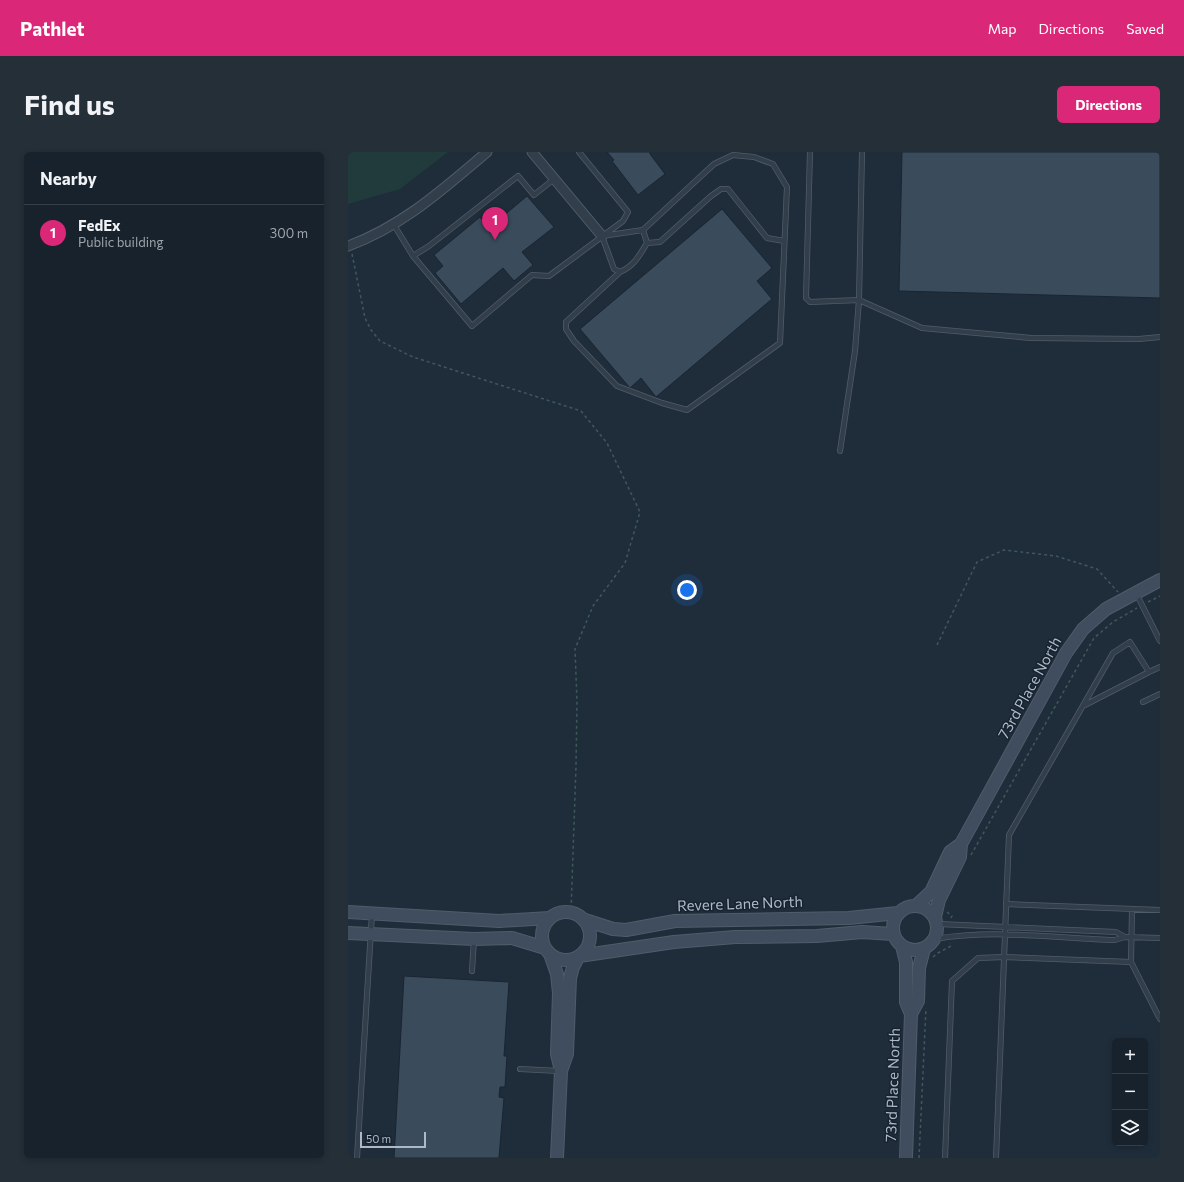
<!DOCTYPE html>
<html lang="en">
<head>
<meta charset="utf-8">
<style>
  body { margin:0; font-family:Commissioner,sans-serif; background:#242f38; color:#f1f3f6 }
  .controls { position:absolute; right:12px; bottom:12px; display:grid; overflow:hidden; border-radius:6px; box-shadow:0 2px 6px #0003 }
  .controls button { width:36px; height:36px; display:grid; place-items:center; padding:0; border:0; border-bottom:1px solid #363f48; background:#17222c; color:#f1f3f6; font:20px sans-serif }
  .scale { position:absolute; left:12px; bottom:10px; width:66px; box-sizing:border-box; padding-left:4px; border:2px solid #adb9c8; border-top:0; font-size:11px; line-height:14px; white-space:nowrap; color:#adb9c8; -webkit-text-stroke:3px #182330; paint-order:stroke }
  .you { position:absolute; left:339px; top:438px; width:14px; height:14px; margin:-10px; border:3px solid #fff; border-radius:50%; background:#1a73e8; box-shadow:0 0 0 6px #1a73e833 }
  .badge { display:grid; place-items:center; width:26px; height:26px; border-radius:50%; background:#db2777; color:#fff; font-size:13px; font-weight:700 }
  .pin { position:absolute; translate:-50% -33px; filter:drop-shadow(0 1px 2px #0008) }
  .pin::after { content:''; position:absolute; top:21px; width:14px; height:12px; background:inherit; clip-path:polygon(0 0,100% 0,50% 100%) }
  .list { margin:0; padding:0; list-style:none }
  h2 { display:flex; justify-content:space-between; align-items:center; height:52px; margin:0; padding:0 16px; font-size:17px }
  h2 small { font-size:13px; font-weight:400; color:#9ea4a9 }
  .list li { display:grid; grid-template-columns:26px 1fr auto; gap:12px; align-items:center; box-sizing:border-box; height:56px; padding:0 16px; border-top:1px solid #363f48 }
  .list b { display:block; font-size:15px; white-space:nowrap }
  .list p { margin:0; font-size:13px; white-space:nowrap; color:#9ea4a9 }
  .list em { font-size:13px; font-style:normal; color:#9ea4a9 }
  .icon { flex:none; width:22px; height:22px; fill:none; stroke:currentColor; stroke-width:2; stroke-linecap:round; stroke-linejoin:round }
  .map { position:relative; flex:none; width:812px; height:1006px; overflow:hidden; border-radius:6px }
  header { display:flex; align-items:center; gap:24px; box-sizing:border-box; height:56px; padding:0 20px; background:#db2777; color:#fff }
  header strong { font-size:19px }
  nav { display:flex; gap:22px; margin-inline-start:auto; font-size:14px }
  .intro { display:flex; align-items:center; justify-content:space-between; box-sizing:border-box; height:96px; padding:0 24px }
  h1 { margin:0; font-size:28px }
  .button { padding:10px 18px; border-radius:6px; background:#db2777; color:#fff; font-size:14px; font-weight:700 }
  main { display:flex; gap:24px; padding:0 24px }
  aside { flex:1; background:#17222c; border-radius:6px; box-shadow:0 2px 6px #0003 }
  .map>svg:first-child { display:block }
  .green { fill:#213b3c }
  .building { fill:#3a4b5b; stroke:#1a2532 }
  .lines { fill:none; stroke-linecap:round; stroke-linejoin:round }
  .lane-casing { stroke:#505c69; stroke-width:6 }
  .street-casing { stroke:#505c69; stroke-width:11 }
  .secondary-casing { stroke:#505c69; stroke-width:14 }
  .path { stroke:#3f585a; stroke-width:1.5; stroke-dasharray:3 3; stroke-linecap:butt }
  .lane { stroke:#333e4b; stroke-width:4.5 }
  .street { stroke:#333e4b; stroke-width:9 }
  .secondary { stroke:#404d5f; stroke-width:12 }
  .labels { text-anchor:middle; stroke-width:3; stroke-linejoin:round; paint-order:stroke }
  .street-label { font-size:15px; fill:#adb9c8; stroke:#182330 }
</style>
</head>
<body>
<header>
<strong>Pathlet</strong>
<nav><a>Map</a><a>Directions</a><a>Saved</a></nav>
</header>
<div class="intro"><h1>Find us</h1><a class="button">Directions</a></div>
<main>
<aside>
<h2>Nearby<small></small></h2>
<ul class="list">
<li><span class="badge">1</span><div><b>FedEx</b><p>Public building</p></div><em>300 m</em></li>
</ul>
</aside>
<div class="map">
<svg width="812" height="1006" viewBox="0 0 812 1006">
  <rect width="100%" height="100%" fill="#1f2d3b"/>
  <!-- green -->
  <path class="green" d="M0,0H100L52,37L0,52Z"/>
  <!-- building -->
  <path class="building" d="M259,0H302V2L317,22L290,43L264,9L266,8Z
    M554,0H812V146L551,139Z
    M179,44L206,75L174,100L185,113L166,129L155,116L113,152L87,121L95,114L86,103L132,65L141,76Z
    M374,57L424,116L409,129L424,147L308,245L293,226L282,236L232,177Z
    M56,824L161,830L156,904H159L157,935H152L151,945L156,946L151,1006H46Z"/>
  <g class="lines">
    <defs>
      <path id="lane" d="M462,0L458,146L462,150L511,148L514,0
        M46,73L65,104L81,94L170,24L186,43L206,27
        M295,78L299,91C291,104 286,114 272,120L266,117L254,84Z
        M299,91L312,90L363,44L373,37H380L419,86L436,89
        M65,104L124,174L184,123L201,124L275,69L280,60L231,0
        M272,120L218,170V177L226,189L269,234L314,251L339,258L432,191L439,35L425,12L406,5L385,3L366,12L295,78
        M492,299L507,199L511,148L574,176L683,186L791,187L812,185
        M788,441L812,489
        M795,550L812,542
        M737,553L801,520
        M658,752L812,758
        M784,757L783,810L812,867
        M590,772L768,780L777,785L812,786
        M587,787C646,777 708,786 767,788L777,785
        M124,819L126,787
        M172,917L211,919
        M9,1006L24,762
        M597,1006L604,829L630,806L656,805L783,810
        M648,1006L661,683L765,501L782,490L801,520L812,515"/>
      <path id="street" d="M184,0L254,84
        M0,94C55,74 95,37 139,0"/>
      <path id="secondary" d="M569,753L583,740L602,700L613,692
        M545 776a22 22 0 1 1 44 0a22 22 0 1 1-44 0Z
        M194 784a24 24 0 1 1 48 0a24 24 0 1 1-48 0Z
        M0,760L151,769L202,766
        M587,765L591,748L612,705L613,692L718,501L735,477L758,457L812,428
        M237,768L265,777L278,778L327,769L501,766L550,761
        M0,781L126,787L164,786L197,796
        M554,794L558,810V850L563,862
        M202,802L209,822L211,841L209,902L213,919L209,1006
        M213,919L219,902L222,826L225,815L231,804L326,790L387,785L469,784L514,780L545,782
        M558,1006L563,862L570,849L571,816L576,797"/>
    </defs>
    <!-- lane casing -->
    <use href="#lane" class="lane-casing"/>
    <!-- street casing -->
    <use href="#street" class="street-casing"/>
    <!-- secondary casing -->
    <use href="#secondary" class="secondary-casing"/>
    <!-- path -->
    <path class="path" d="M4,102L17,166L23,178L32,189L65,205L233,259L259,291L292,360L277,411L245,454L227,497L229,550L228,614L223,760
      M800,450L812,444
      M589,493L629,410L656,398L708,404L749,417L770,440
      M623,703L746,486L765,470L789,456
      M599,760L604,764L603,766
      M585,805L590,801L603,794L602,791
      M571,1006L578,856"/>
    <!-- lane -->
    <use href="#lane" class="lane"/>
    <!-- street -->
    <use href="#street" class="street"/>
    <!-- secondary -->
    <use href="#secondary" class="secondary"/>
  </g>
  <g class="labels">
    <!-- street labels -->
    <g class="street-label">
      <text transform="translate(682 536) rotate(-61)" y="5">73rd Place North</text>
      <text transform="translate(392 752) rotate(-2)" y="5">Revere Lane North</text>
      <text transform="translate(545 933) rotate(-88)" y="5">73rd Place North</text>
    </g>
  </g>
</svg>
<div class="controls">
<button>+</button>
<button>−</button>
<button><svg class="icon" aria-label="layers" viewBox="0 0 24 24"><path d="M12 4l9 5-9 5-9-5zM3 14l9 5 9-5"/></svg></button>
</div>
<div class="scale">50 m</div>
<div class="you"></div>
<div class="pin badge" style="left:147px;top:88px">1</div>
</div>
</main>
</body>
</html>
